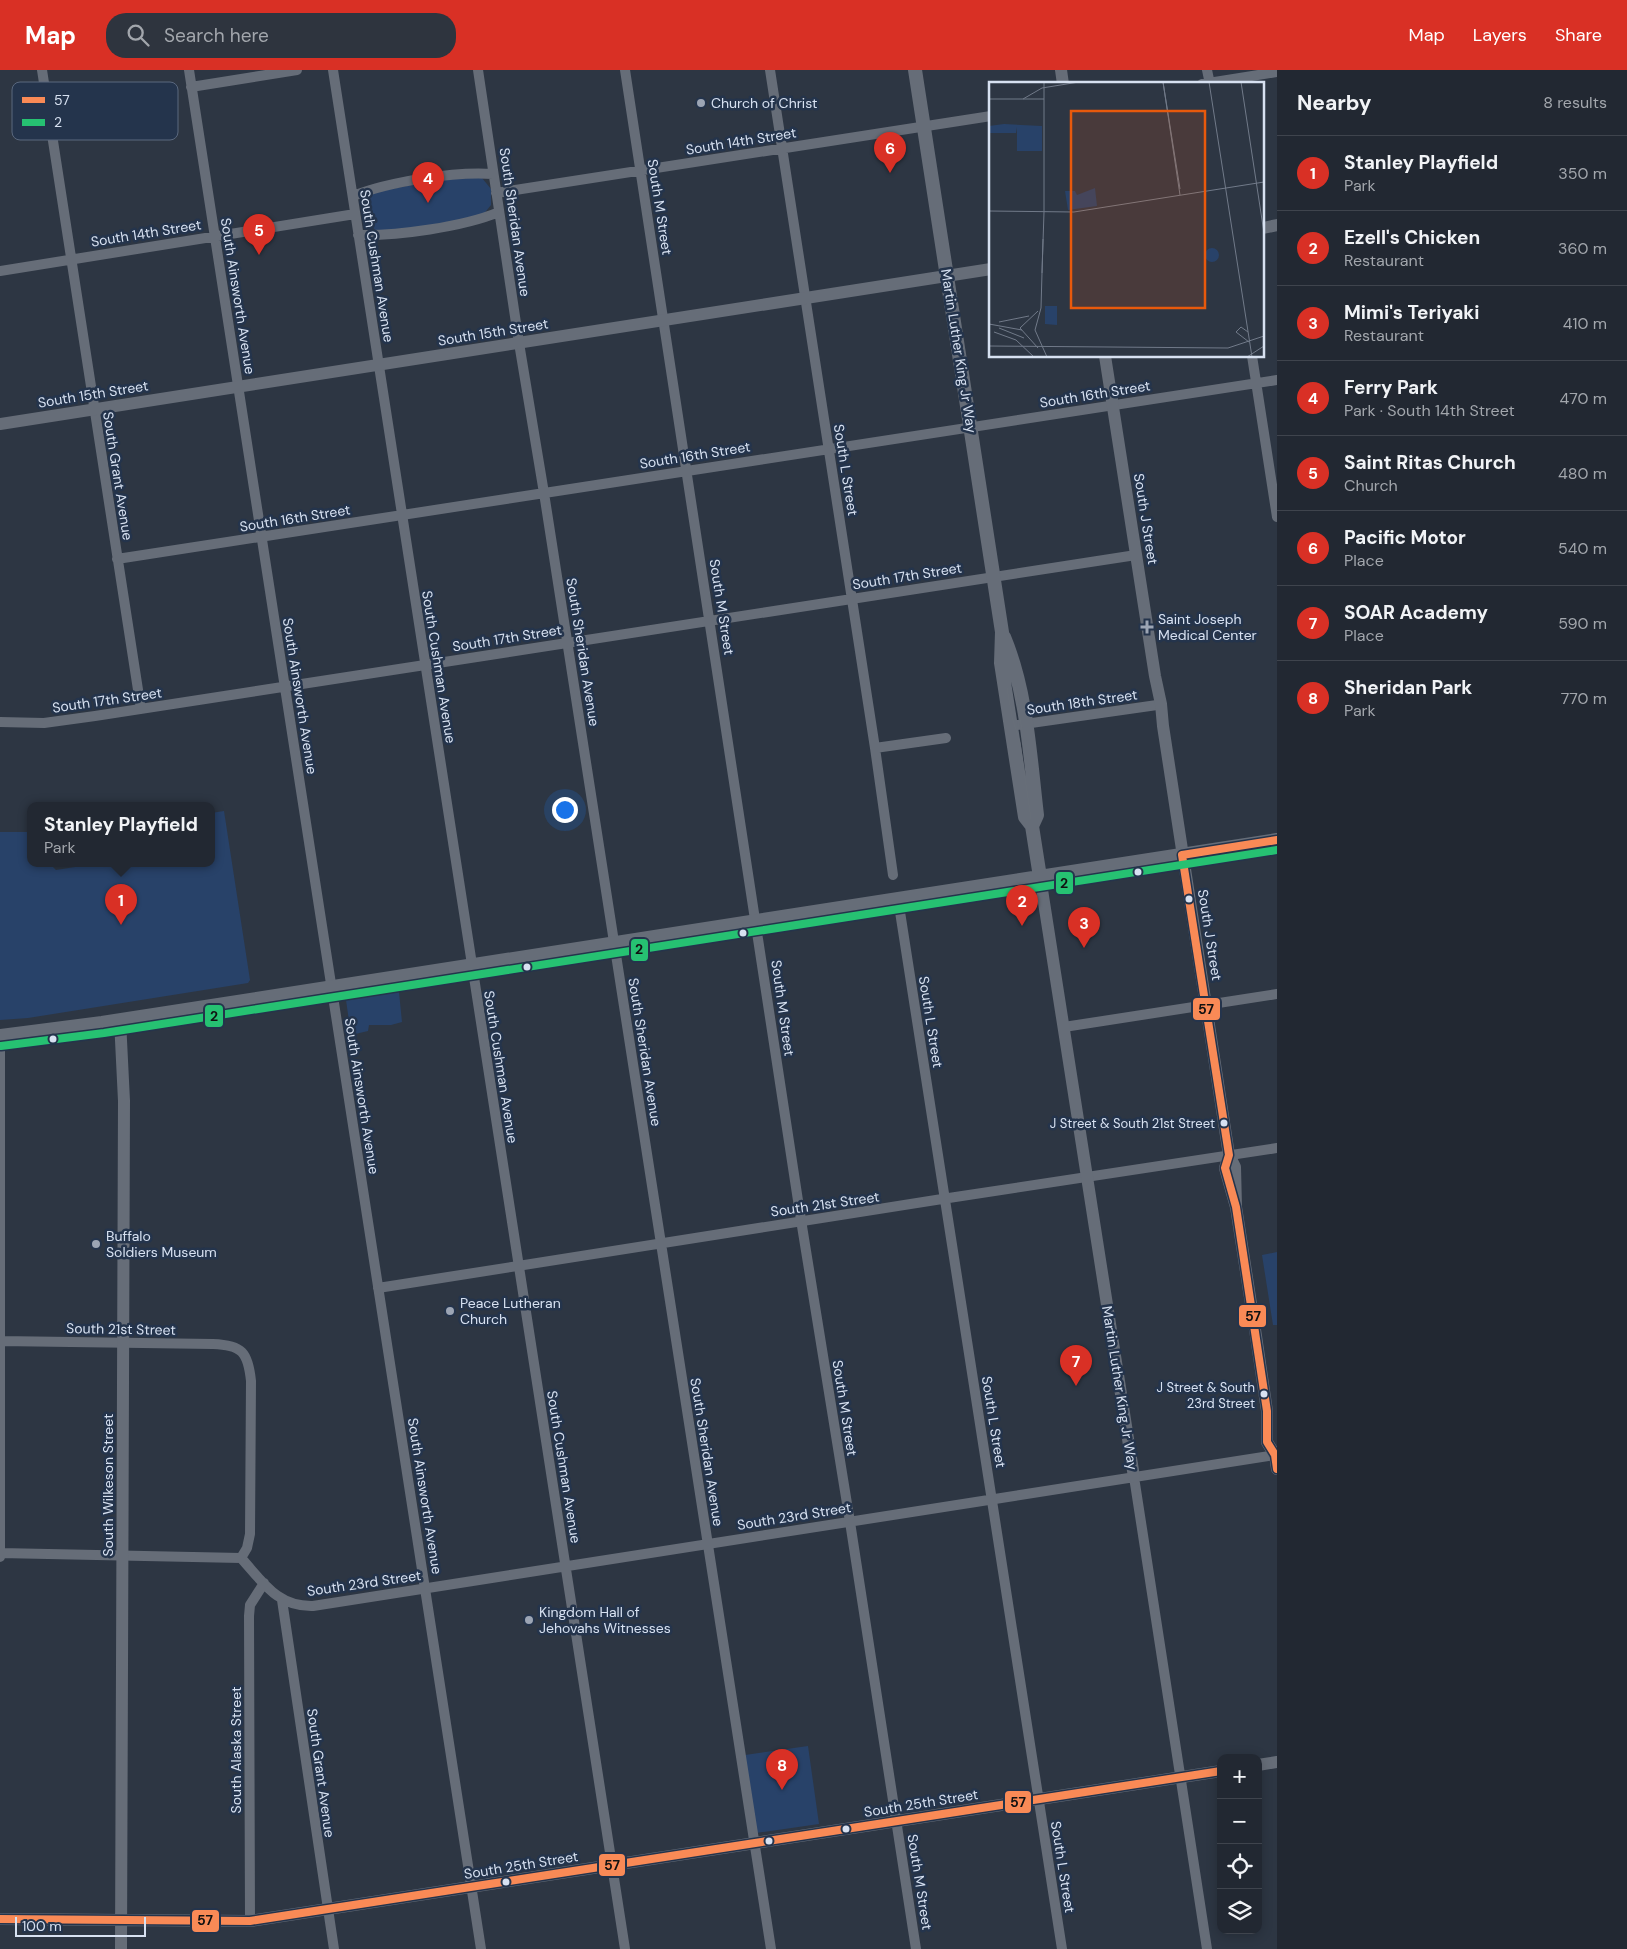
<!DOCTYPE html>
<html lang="en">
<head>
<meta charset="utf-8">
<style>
  body { margin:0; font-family:"DM Sans",sans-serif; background:#2e343e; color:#f1f3f6 }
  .controls { position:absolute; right:15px; bottom:15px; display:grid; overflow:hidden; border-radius:10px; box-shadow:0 2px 12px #0003 }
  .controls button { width:45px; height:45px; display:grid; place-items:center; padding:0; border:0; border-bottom:1px solid #3f444d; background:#222832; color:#f1f3f6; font:25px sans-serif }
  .scale { position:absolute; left:15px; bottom:12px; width:131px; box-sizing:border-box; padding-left:5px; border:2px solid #d7e1f1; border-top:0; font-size:14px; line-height:18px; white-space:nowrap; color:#d7e1f1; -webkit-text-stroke:4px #24344c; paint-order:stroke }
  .you { position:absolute; left:564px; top:739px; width:18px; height:18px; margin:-12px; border:4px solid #fff; border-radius:50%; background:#1a73e8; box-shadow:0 0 0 8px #1a73e833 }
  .badge { display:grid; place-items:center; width:32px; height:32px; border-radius:50%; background:#d93025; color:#fff; font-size:16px; font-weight:700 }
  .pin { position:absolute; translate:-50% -41px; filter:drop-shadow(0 1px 2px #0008) }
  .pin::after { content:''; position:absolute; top:26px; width:18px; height:15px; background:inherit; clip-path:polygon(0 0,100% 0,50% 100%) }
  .popup { position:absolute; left:27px; top:732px; width:188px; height:65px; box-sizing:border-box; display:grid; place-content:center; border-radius:10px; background:#222832; filter:drop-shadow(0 1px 4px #0005); font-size:16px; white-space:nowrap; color:#a2a6ac }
  .popup b { font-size:19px; color:#f1f3f6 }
  .popup::after { content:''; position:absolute; left:50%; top:100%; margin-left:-10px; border:10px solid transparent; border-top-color:#222832 }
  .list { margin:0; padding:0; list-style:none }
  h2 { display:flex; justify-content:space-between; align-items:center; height:65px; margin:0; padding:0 20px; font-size:21px }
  h2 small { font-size:16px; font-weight:400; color:#a2a6ac }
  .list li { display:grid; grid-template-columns:32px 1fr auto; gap:15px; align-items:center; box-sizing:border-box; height:75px; padding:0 20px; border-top:1px solid #3f444d }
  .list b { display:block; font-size:19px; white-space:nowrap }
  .list p { margin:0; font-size:16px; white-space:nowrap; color:#a2a6ac }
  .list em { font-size:16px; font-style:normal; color:#a2a6ac }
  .icon { flex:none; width:28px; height:28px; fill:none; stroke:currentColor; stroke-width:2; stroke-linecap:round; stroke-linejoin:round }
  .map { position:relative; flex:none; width:1277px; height:1879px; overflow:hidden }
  header { display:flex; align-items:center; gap:30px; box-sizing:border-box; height:70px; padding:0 25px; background:#d93025; color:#fff }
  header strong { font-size:24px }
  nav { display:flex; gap:28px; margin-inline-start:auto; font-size:18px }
  .search { width:350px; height:45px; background:#2e343e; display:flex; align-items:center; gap:12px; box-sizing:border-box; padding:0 18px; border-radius:20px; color:#a2a6ac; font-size:19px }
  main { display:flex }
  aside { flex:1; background:#222832 }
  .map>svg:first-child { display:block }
  .green { fill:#284269 }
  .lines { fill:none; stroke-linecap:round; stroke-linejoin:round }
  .minor { stroke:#666d78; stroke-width:10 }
  .tertiary { stroke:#666d78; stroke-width:12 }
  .secondary { stroke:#666d78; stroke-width:14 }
  .tram { stroke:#686f79; stroke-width:1 }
  .bus-1-casing { stroke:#24344c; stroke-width:11 }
  .bus-2-casing { stroke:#24344c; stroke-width:11 }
  .bus-1 { stroke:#f98a56; stroke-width:8 }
  .bus-2 { stroke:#26c172; stroke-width:8 }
  .poi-dot { fill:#9ca5b4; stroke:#24344c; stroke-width:2 }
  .bus-dot { fill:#d7e1f1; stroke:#24344c; stroke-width:2 }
  .labels { text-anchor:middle; stroke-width:5; stroke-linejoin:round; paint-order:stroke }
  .bus-label { font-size:13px; fill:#d7e1f1; stroke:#24344c; text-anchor:end }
  .poi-label { font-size:14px; fill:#d7e1f1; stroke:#24344c; text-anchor:start }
  .street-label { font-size:14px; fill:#d7e1f1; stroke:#24344c }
  .inset-road { fill:none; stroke:#717a89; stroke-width:1 }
  .view { fill:#e8590c; fill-opacity:0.15; stroke:#e8590c; stroke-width:2.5 }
  .inset-edge { fill:none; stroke:#d7e1f1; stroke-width:2.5 }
  .key { fill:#24344c; stroke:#5a687e; stroke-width:1 }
  .key-label { font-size:14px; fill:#d7e1f1 }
  .line-badge { stroke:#24344c; stroke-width:2 }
  .pale-badge-label { font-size:14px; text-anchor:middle; font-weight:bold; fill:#111 }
</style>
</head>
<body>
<header>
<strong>Map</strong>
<div class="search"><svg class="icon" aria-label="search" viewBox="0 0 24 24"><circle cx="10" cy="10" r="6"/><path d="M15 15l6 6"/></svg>Search here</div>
<nav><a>Map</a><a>Layers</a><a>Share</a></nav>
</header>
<main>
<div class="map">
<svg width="1277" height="1879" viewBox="0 0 1277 1879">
  <rect width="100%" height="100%" fill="#2d3643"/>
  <!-- green -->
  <path class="green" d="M468,105L482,108L491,119V135L482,146L390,162L377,161L368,154L364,136L374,122Z
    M224,741L250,910L248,913L28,948L0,950V762H31V794H50L56,800L94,794H211V743Z
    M399,922L402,952L391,955H369L368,961L351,965L346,930Z
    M1277,1182V1255H1273L1262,1185Z
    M808,1676L819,1754L756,1763L745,1685Z"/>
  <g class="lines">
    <!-- minor -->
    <path class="minor" d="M42,0L141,639
      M189,0L481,1879
      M333,0L625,1879
      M478,0L519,273L544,423L771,1879
      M625,0L801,1150L850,1452L916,1879
      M770,0L875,678L893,805
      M1207,0L1210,14
      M1202,14L1277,2
      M191,17L297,0
      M496,123L991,46
      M353,126C388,112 455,101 493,104
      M358,165C397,166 463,157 499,142
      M0,201L355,144
      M1252,286L1277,447
      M117,489L1277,310
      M0,652L44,653L95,646L1136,485
      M1011,656L1157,635
      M875,678L946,668
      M898,829L1062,1879
      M1064,957L1277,924
      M378,1218C678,1170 977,1123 1277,1078
      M0,1271L213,1274C242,1275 248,1282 251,1311L250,1464L247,1478L241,1488
      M1134,1407L1207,1879
      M0,1483L241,1488
      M0,1487V966
      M241,1488C263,1512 277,1537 313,1536L1275,1385
      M282,1530L334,1879
      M250,1851L249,1546L250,1535L264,1513"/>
    <!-- tertiary -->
    <path class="tertiary" d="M1061,0L1063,14
      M1263,158L1277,155
      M1105,286L1155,606L1161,634L1163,656L1229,1085L1235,1097L1236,1137
      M0,354L991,199
      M1040,807L1134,1407
      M120,950L124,1031L121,1879
      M1229,1085L1225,1098L1236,1137L1256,1266L1267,1341V1372L1275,1385L1277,1399
      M1258,1695L1277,1692
      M0,1849L250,1851L1221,1701"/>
    <!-- secondary -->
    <path class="secondary" d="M915,0L1002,562L1001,593L1025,747L1032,756L1040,807
      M1004,567C1027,622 1030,686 1037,745L1032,756
      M0,966L102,953L1277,770"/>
    <!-- tram -->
    <path class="tram" d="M1015,617L1022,660
      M1007,618L1012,647L1020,673L1031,749"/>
    <defs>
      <path id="bus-1" d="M1182,785L1229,1085L1225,1098L1236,1137L1267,1341V1372L1275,1385L1277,1399
        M1182,785L1277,770
        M0,1849L250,1851L1221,1701"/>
      <path id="bus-2" d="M1,976L104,963L1277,780"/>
    </defs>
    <!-- bus-1 casing -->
    <use href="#bus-1" class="bus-1-casing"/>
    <!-- bus-2 casing -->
    <use href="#bus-2" class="bus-2-casing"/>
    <!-- bus-1 -->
    <use href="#bus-1" class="bus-1"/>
    <!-- bus-2 -->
    <use href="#bus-2" class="bus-2"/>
  </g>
  <!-- markers -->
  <g class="poi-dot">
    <circle cx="701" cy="33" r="5"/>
    <path d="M1144.5 549.5h5v5h5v5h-5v5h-5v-5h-5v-5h5z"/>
    <circle cx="96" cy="1174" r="5"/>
    <circle cx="450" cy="1241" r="5"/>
    <circle cx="529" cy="1550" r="5"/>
  </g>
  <g class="bus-dot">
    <circle cx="1138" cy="802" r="4.5"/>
    <circle cx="1189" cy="829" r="4.5"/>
    <circle cx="743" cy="863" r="4.5"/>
    <circle cx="527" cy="897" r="4.5"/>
    <circle cx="53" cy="969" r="4.5"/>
    <circle cx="1224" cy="1053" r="4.5"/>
    <circle cx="1264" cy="1324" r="4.5"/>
    <circle cx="846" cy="1759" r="4.5"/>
    <circle cx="769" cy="1771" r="4.5"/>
    <circle cx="506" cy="1812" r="4.5"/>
  </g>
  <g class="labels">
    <!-- bus labels -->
    <g class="bus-label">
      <text x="1215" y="1058">J Street &amp; South 21st Street</text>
      <text x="1255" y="1322">J Street &amp; South<tspan x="1255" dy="16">23rd Street</tspan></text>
    </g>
    <!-- poi labels -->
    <g class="poi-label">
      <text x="711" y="38">Church of Christ</text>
      <text x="1158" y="554">Saint Joseph<tspan x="1158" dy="16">Medical Center</tspan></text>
      <text x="106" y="1171">Buffalo<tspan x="106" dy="16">Soldiers Museum</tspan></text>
      <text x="460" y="1238">Peace Lutheran<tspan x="460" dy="16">Church</tspan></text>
      <text x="539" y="1547">Kingdom Hall of<tspan x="539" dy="16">Jehovahs Witnesses</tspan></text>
    </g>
    <!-- street labels -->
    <g class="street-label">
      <text transform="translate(741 71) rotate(-9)" y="5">South 14th Street</text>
      <text transform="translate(660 137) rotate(81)" y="5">South M Street</text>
      <text transform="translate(515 152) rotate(82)" y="5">South Sheridan Avenue</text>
      <text transform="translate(146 163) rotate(-9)" y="5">South 14th Street</text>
      <text transform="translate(377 196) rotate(81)" y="5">South Cushman Avenue</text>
      <text transform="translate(238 226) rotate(81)" y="5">South Ainsworth Avenue</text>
      <text transform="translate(493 262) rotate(-9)" y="5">South 15th Street</text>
      <text transform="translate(959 281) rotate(81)" y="5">Martin Luther King Jr Way</text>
      <text transform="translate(93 324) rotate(-9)" y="5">South 15th Street</text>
      <text transform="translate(1095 324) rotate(-9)" y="5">South 16th Street</text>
      <text transform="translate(695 385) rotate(-9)" y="5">South 16th Street</text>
      <text transform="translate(846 400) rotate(81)" y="5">South L Street</text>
      <text transform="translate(118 406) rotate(81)" y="5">South Grant Avenue</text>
      <text transform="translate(295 448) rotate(-9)" y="5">South 16th Street</text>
      <text transform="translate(1146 449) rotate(81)" y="5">South J Street</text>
      <text transform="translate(907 506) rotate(-9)" y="5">South 17th Street</text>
      <text transform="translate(722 537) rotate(81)" y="5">South M Street</text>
      <text transform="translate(507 568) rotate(-9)" y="5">South 17th Street</text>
      <text transform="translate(583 582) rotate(81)" y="5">South Sheridan Avenue</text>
      <text transform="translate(439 597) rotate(81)" y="5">South Cushman Avenue</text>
      <text transform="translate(300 626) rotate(81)" y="5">South Ainsworth Avenue</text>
      <text transform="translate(107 630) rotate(-8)" y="5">South 17th Street</text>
      <text transform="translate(1082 632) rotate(-8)" y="5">South 18th Street</text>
      <text transform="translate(1210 865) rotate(81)" y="5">South J Street</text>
      <text transform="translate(783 938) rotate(82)" y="5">South M Street</text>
      <text transform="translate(931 952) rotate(81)" y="5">South L Street</text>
      <text transform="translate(645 982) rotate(81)" y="5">South Sheridan Avenue</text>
      <text transform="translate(501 997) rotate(81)" y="5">South Cushman Avenue</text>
      <text transform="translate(362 1026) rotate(81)" y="5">South Ainsworth Avenue</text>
      <text transform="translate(825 1134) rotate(-8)" y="5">South 21st Street</text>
      <text transform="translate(121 1259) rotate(1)" y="5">South 21st Street</text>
      <text transform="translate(1120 1318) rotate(81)" y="5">Martin Luther King Jr Way</text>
      <text transform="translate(845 1338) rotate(81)" y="5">South M Street</text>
      <text transform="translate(994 1352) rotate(81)" y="5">South L Street</text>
      <text transform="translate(707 1382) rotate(81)" y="5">South Sheridan Avenue</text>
      <text transform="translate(564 1397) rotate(81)" y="5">South Cushman Avenue</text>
      <text transform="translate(108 1415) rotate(-90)" y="5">South Wilkeson Street</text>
      <text transform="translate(425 1426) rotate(81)" y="5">South Ainsworth Avenue</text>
      <text transform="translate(794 1446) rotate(-9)" y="5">South 23rd Street</text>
      <text transform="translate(364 1513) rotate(-8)" y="5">South 23rd Street</text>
      <text transform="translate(236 1680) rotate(-90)" y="5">South Alaska Street</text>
      <text transform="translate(321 1703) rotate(82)" y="5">South Grant Avenue</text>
      <text transform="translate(921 1733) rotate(-9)" y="5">South 25th Street</text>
      <text transform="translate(521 1795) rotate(-9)" y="5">South 25th Street</text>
      <text transform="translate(1063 1797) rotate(81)" y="5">South L Street</text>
      <text transform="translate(920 1812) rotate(81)" y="5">South M Street</text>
    </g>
  </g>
  <!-- overview -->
  <g transform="translate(989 12)">
    <rect width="275" height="275" fill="#2d3643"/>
    <path d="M15,42L53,44V69H28V45L27,51H0V44ZM106,106L108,124L79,128L76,109H86L88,113ZM216 173a7 7 0 1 1 14 0a7 7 0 1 1-14 0ZM56,224H68V243L56,242Z" fill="#284269"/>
    <path class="inset-road" d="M55,0V130M174,0L191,113M174,0L191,107M220,0L263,275M252,0L275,151M0,17H55M34,17L53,6L90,0M0,129L85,130L275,100M54,157L53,191L55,130M53,191L52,226L46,248L58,275M10,240L40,234M0,242L33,248M10,246L35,256M5,250L27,258L45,275M259,250L252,245L247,250L260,260M0,264L239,266L275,254M49,266L31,246L49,229M258,275L275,264"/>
    <path class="view" d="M82,29H216V226H82Z"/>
    <rect width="275" height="275" class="inset-edge"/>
  </g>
  <!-- legend -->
  <rect x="12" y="12" width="166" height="58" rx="8" class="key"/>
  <rect x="22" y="27" width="23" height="6" fill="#f98a56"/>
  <rect x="22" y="49" width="23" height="7" fill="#26c172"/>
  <g class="key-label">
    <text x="54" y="35">57</text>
    <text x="54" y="57">2</text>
  </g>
  <g class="line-badge">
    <rect x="1055" y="801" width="19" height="24" rx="5" fill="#26c172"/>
    <rect x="630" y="868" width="19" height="24" rx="5" fill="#26c172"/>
    <rect x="1192" y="927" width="29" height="24" rx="5" fill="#f98a56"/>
    <rect x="204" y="934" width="20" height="24" rx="5" fill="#26c172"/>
    <rect x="1238" y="1234" width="29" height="24" rx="5" fill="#f98a56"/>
    <rect x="1004" y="1720" width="28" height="24" rx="5" fill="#f98a56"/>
    <rect x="598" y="1783" width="28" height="24" rx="5" fill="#f98a56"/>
    <rect x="191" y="1839" width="29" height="24" rx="5" fill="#f98a56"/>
  </g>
  <g class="pale-badge-label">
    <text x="1064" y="818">2</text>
    <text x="639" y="884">2</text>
    <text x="1206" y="944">57</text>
    <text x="214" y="951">2</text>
    <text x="1253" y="1251">57</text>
    <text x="1018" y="1737">57</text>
    <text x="612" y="1800">57</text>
    <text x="205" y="1855">57</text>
  </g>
</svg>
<div class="controls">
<button>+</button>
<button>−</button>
<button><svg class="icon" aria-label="locate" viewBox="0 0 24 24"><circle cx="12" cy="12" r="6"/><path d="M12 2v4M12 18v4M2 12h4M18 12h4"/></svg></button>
<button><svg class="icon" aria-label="layers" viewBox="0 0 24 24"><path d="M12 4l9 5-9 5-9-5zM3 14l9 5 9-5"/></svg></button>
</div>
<div class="scale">100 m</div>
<div class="you"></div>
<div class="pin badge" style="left:121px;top:855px">1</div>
<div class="popup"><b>Stanley Playfield</b>Park</div>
<div class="pin badge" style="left:1022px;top:856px">2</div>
<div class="pin badge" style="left:1084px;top:878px">3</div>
<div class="pin badge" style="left:428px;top:133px">4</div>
<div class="pin badge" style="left:259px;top:185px">5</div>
<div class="pin badge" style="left:890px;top:103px">6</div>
<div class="pin badge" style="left:1076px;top:1316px">7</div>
<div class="pin badge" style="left:782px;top:1720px">8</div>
</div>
<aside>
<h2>Nearby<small>8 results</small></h2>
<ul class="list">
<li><span class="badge">1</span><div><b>Stanley Playfield</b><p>Park</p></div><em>350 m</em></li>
<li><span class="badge">2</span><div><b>Ezell's Chicken</b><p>Restaurant</p></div><em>360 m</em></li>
<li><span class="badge">3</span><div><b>Mimi's Teriyaki</b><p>Restaurant</p></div><em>410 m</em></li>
<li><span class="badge">4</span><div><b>Ferry Park</b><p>Park · South 14th Street</p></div><em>470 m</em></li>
<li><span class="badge">5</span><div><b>Saint Ritas Church</b><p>Church</p></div><em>480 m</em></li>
<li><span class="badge">6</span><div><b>Pacific Motor</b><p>Place</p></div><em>540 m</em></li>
<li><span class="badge">7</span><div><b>SOAR Academy</b><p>Place</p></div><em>590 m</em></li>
<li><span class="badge">8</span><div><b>Sheridan Park</b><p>Park</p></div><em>770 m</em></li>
</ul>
</aside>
</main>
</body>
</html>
